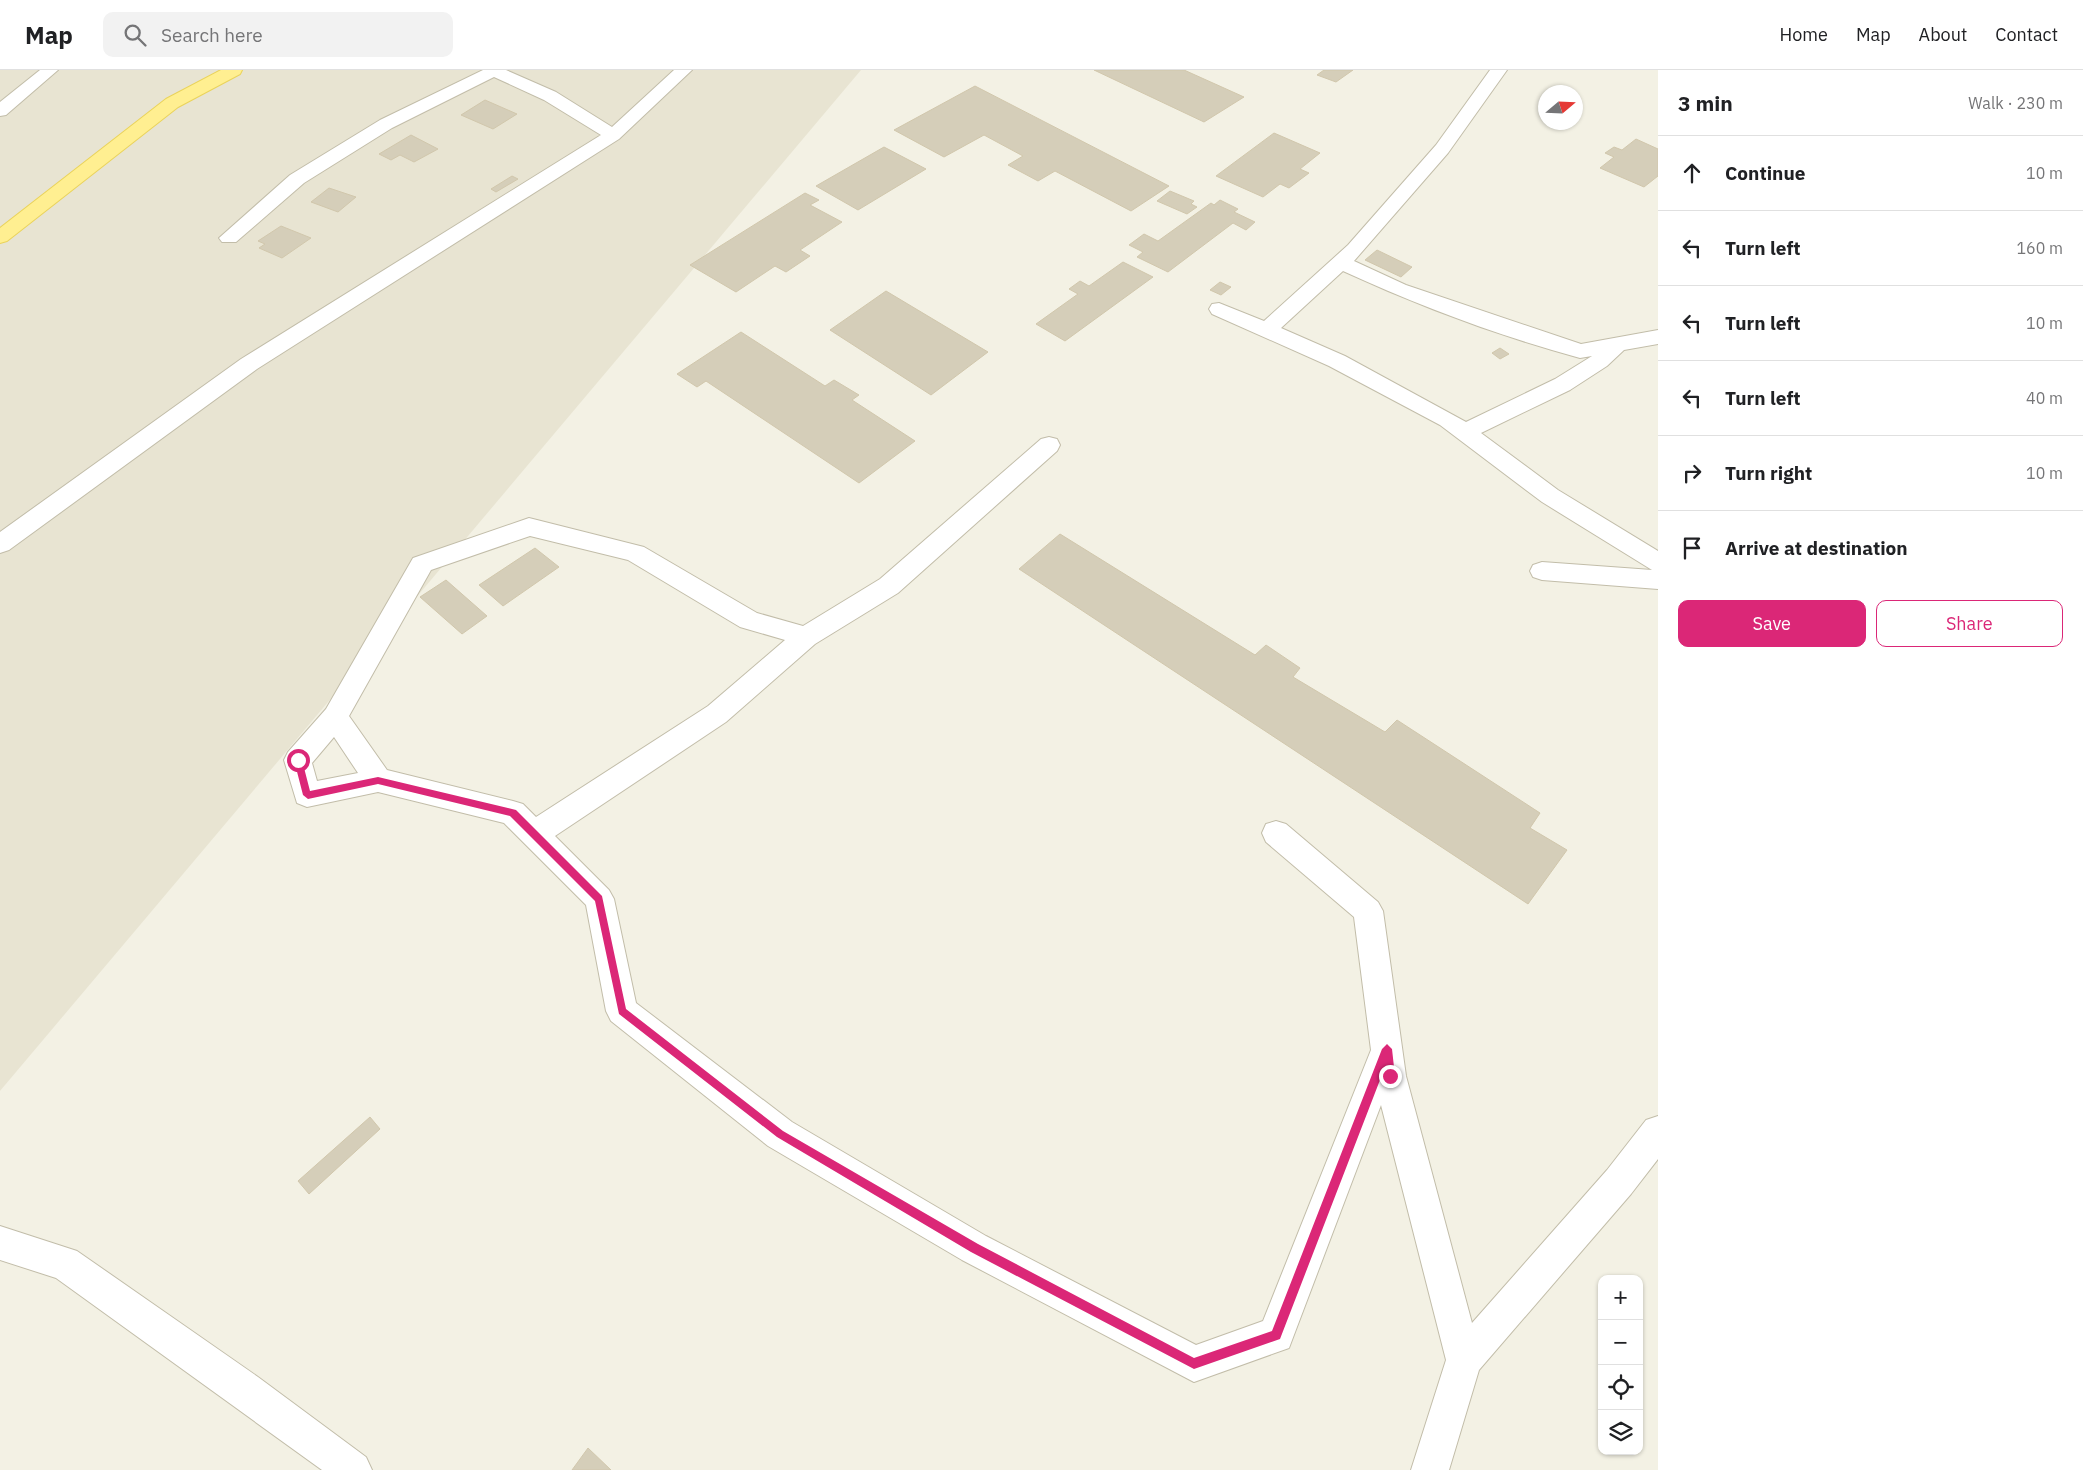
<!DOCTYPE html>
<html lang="en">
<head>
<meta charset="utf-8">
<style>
  body { margin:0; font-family:"IBM Plex Sans",sans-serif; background:#f2f2f2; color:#202124 }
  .controls { position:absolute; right:15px; bottom:15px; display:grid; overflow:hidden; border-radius:10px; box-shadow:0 1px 4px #0004 }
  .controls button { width:45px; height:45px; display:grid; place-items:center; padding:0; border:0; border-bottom:1px solid #e0e0e0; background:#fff; color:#202124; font:25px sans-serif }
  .compass { position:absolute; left:1538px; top:15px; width:45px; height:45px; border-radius:50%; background:#fff; box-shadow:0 1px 4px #0004; rotate:71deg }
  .stop { position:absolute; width:15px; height:15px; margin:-11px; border:4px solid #db2777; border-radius:50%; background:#fff }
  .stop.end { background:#db2777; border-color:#fff; box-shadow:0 1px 5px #0008 }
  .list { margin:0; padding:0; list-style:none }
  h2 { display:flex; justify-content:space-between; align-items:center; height:65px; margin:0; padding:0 20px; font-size:21px }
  h2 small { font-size:16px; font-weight:400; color:#757577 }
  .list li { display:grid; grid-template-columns:32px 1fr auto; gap:15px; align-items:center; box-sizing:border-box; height:75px; padding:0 20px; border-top:1px solid #e0e0e0 }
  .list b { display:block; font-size:19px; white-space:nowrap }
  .list em { font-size:16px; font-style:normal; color:#757577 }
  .actions { display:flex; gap:10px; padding:15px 20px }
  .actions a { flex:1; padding:11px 0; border:1px solid #db2777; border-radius:10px; text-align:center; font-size:18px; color:#db2777 }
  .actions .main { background:#db2777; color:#fff }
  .icon { flex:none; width:28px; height:28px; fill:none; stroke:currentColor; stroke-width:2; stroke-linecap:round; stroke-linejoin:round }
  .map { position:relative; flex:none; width:1658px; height:1400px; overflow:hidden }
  header { display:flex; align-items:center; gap:30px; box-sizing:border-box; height:70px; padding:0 25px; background:#fff; border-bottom:1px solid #e0e0e0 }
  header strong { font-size:24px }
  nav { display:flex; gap:28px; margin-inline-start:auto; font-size:18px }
  .search { width:350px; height:45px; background:#f2f2f2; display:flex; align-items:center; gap:12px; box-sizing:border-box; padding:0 18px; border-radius:10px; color:#757577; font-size:19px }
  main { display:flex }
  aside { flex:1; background:#fff }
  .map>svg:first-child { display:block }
  .residential { fill:#e8e4d2 }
  .building { fill:#d5ceb9; stroke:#d1c7ac }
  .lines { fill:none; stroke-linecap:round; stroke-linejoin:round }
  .minor-casing { stroke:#c2bda9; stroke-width:2 }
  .major-casing { stroke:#ead35b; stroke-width:2 }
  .minor { fill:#fff; fill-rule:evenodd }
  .major { fill:#ffef91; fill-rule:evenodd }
  .route { fill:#db2777 }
</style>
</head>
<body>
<header>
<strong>Map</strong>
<div class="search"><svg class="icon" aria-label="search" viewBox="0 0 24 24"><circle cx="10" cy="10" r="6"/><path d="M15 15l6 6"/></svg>Search here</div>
<nav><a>Home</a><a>Map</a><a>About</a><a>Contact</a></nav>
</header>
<main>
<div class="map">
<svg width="1658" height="1400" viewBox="0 0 1658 1400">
  <rect width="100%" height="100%" fill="#f3f1e4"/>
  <!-- residential -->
  <path class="residential" d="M0,0H861L0,1021Z"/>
  <!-- building -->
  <path class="building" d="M1094,0H1184L1244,27L1204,52Z
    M1324,0H1353L1336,12L1317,5Z
    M975,16L1169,116L1131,141L1055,101L1038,111L1008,95L1023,86L984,65L944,87L894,60Z
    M485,30L517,44L493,59L461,45Z
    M1274,63L1320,83L1300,99L1309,103L1289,118L1280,114L1263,127L1216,106Z
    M411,65L438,79L414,92L400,85L391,90L379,84Z
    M1636,69L1658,79V106L1644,117L1600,98L1614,87L1605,83L1614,77L1622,80Z
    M884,77L926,99L858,140L816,116Z
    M512,106L518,109L496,122L491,119Z
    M329,118L356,127L338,142L311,132Z
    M1170,121L1194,131L1191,134L1197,137L1187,144L1157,131Z
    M805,123L819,130L810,135L842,152L800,180L810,186L786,202L775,196L736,222L690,195Z
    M1220,130L1238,139L1234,142L1255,152L1246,160L1233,153L1168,202L1137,187L1143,182L1129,175L1144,164L1158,171L1211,133L1214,135Z
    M281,156L311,168L282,188L259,178L265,174L258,171Z
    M1377,180L1412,197L1401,207L1365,190Z
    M1123,192L1153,207L1065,271L1036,254L1078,224L1069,219L1080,211L1089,216Z
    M1220,212L1231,217L1221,225L1210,220Z
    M886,221L988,282L931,325L830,260Z
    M741,262L825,316L834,310L859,325L852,330L915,371L859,413L706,311L697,317L677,304Z
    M1500,278L1509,284L1500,289L1492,283Z
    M1060,464L1255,585L1266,575L1300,598L1293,607L1385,662L1397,650L1540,743L1530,758L1567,780L1528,834L1019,499Z
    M535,478L559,497L503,536L479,515Z
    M446,510L487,546L462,564L420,527Z
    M370,1047L380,1059L309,1124L298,1111Z
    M588,1378L611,1400H572Z"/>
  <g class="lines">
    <defs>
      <path id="minor" d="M40,0H58L6,45L0,46V32Z
        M483,0H506L556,22L612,57L674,0H692L619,69L257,299L9,480L0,483V462L241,289L601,65L544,30L494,7L392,58L304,113L236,172H222L219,168L290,105L380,50Z
        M1490,0H1507L1448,83L1354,191L1406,215L1581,274L1658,260V274L1624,280L1607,296L1570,320L1481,363L1558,420L1658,481V519L1542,510L1533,507L1530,501L1533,495L1542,492L1652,500L1542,432L1440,355L1329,296L1212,244L1209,239L1212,234L1219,233L1264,251L1348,175L1436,75ZM1343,201C1419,236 1499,266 1580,288L1592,286L1555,309L1466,352L1345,286L1281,258Z
        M1049,367L1057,369L1060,375L1057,381L898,523L815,574L726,652L555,766L609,820L614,829L636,933L792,1052L986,1166L1196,1275L1263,1251L1371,980L1354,847L1266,772L1262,763L1266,754L1276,751L1286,754L1378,832L1383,841L1406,1006L1472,1253L1607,1100L1646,1050L1658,1046V1089L1631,1124L1479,1300L1449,1400H1411L1446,1290L1381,1035L1289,1278L1194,1312L962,1190L768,1076L611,951L606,941L586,835L504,753L378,722L307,737L297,733L284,690L288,682L326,639L413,488L529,448L644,477L757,543L803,556L880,509L1041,369ZM530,466L628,490L740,557L785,570L708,636L536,747L523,734L513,731L387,700L349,646L431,500ZM334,667L358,703L317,711L312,693Z
        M0,1156L77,1181L258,1307L366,1387L372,1400H322L56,1208L0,1190Z"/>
      <path id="major" d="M221,0H242L240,4L178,37L7,171L0,173V158L166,29Z"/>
    </defs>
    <!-- minor casing -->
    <use href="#minor" class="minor-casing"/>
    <!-- major casing -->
    <use href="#major" class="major-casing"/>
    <!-- minor -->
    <use href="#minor" class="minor"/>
    <!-- major -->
    <use href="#major" class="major"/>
  </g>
  <!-- route -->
  <path class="route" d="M298,687L302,690L310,721L378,707L516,740L602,826L626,939L783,1061L978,1174L1194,1288L1272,1261L1382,979L1387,974L1392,979L1395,1006L1390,1011L1387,1009L1385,997L1280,1269L1194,1299L971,1182L777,1067L619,944L595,831L510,746L378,714L308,729L303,725L294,690Z"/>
</svg>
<div class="controls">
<button>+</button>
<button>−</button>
<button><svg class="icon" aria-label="locate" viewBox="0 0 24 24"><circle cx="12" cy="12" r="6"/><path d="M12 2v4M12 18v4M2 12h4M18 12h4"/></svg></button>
<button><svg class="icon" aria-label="layers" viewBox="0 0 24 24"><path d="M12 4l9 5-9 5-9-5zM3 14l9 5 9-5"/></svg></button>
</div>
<svg class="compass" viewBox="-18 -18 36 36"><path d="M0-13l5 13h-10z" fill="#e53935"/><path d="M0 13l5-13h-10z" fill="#757577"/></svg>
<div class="stop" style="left:298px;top:690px"></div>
<div class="stop end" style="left:1390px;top:1006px"></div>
</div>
<aside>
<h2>3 min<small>Walk · 230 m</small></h2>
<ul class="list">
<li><svg class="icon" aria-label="ahead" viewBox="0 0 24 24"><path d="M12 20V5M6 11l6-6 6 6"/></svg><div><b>Continue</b></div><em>10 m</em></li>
<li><svg class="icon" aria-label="left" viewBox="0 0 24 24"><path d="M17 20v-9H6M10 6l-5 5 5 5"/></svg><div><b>Turn left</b></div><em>160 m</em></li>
<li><svg class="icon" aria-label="left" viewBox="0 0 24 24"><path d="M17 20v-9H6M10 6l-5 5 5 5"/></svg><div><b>Turn left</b></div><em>10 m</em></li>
<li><svg class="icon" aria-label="left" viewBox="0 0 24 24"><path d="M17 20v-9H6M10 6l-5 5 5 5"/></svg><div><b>Turn left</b></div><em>40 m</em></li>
<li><svg class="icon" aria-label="right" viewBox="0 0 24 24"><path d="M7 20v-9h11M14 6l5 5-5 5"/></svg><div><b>Turn right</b></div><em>10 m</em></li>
<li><svg class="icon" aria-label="arrive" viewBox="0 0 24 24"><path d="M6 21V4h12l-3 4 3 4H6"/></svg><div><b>Arrive at destination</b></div></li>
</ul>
<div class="actions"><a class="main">Save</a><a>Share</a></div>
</aside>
</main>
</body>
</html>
